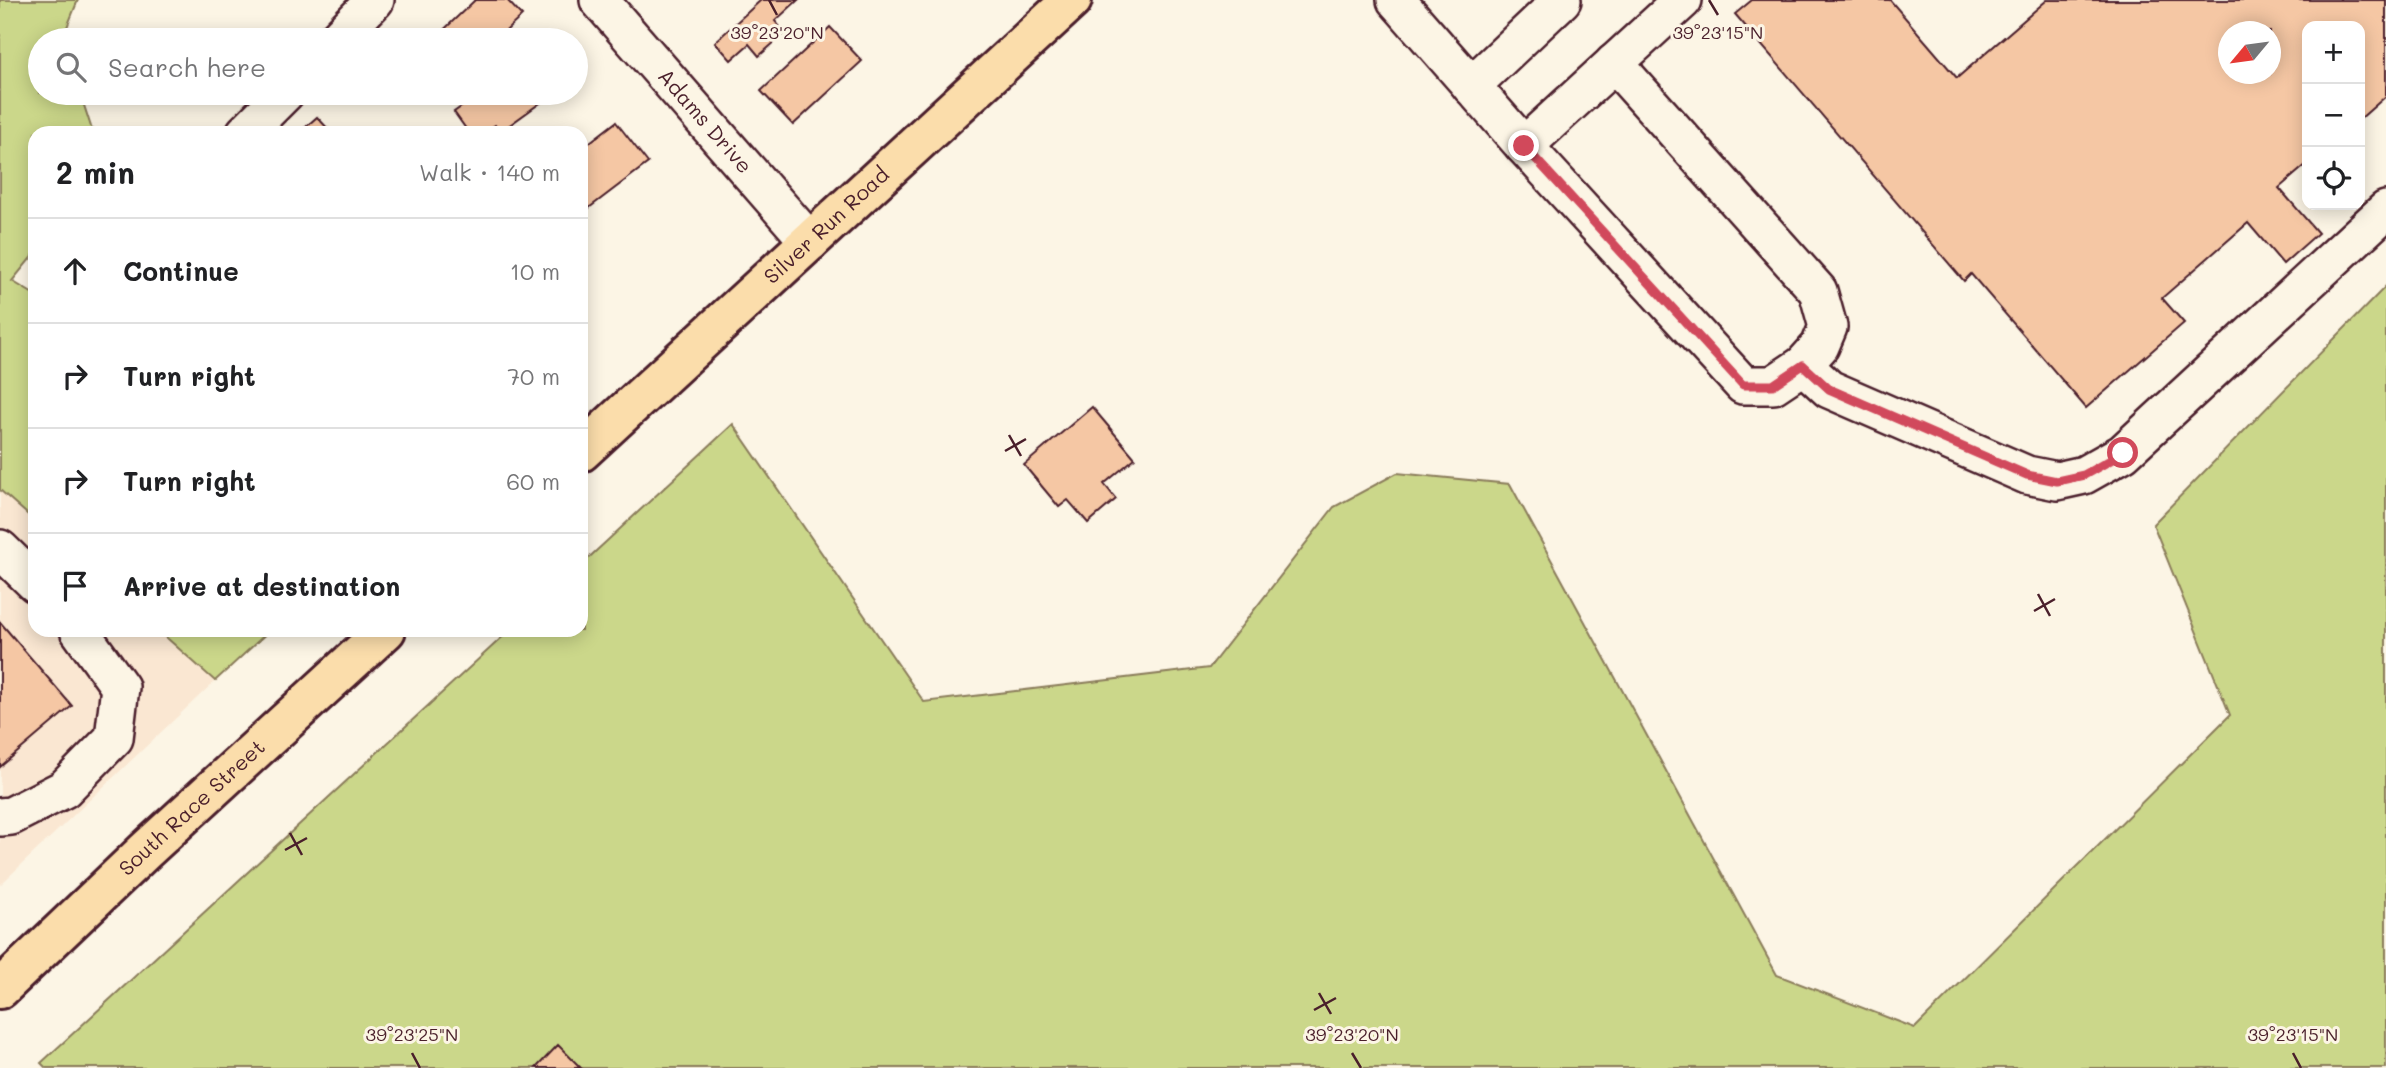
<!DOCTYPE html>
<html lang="en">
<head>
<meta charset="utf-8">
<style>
  body { margin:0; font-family:Mali,sans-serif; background:#f2f2f2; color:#202124 }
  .controls { position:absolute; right:21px; top:21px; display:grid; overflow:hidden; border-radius:14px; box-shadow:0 4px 18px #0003 }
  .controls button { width:63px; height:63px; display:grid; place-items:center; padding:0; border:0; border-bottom:2px solid #e0e0e0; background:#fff; color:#202124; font:35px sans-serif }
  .compass { position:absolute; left:2218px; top:21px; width:63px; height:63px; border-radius:50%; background:#fff; box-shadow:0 4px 18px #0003; rotate:241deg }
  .stop { position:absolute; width:21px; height:21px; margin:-16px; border:5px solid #d1495b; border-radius:50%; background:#fff }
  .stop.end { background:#d1495b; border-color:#fff; box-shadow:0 2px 7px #0008 }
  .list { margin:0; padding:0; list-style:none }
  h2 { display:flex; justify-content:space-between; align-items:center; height:91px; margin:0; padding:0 28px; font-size:30px }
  h2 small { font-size:23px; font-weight:400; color:#757577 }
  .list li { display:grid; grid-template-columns:46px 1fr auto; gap:21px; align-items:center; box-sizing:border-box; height:105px; padding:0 28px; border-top:2px solid #e0e0e0 }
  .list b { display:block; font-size:26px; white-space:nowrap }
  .list em { font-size:23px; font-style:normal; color:#757577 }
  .icon { flex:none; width:38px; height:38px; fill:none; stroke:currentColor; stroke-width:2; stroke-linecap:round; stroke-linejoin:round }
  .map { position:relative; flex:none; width:2386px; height:1068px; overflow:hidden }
  .search { position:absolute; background:#fff; box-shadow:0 4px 18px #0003; left:28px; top:28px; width:560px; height:77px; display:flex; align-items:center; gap:18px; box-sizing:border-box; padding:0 24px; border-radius:38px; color:#757577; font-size:26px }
  .panel { position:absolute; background:#fff; box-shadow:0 4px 18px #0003; left:28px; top:126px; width:560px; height:511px; border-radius:21px }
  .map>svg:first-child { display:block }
  .built { fill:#fae7d2 }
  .green { fill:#cbd78a; stroke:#8a7b5a; stroke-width:2 }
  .building { fill:#f5c7a4; stroke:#4a1f2b; stroke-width:2; fill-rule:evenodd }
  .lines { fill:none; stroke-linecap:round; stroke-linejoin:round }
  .minor-casing { stroke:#4a1f2b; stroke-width:42 }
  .major-casing { stroke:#4a1f2b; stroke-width:44 }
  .minor { stroke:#fcf5e5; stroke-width:37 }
  .major { stroke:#fbddab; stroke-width:38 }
  .route { stroke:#d1495b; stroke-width:9 }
  .ticks { fill:none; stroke:#4a1f2b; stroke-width:2.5 }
  .labels { text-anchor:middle; stroke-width:6; stroke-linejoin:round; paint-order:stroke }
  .street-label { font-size:21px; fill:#4a1f2b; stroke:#fcf5e5 }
  .ticks-label { font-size:18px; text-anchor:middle; fill:#4a1f2b; stroke:#fcf5e5; stroke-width:6; stroke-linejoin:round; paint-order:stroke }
</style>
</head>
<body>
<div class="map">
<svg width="2386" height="1068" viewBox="0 0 2386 1068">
  <rect width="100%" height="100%" fill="#fcf5e5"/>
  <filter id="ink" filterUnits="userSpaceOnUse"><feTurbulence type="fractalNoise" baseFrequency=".0143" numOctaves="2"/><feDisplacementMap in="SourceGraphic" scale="14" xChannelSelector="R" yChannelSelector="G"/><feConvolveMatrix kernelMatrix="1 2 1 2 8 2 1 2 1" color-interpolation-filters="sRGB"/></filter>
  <g filter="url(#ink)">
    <!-- built -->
    <path class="built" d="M0,490L35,521V630H158L215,681L0,885Z"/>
    <!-- green -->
    <path class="green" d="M0,0H78L63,37L64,40H40V93H80L93,133H35V253L12,281L35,295V521L0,490Z
      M2386,286V1068H46L41,1063L510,630H581V565L733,424L924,702L1209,668L1334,507L1397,473L1510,484L1777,975L1915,1028L2230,715L2153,524Z
      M158,630H270L215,681Z"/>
    <!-- building -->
    <path class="building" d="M475,0H507L522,16L496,40H433Z
      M761,0H798L775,21L785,33L759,56L749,44L731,60L715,42Z
      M1752,0H1890L1957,78L2047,0H2386V96L2360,119V26H2307V164L2279,188L2318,233L2283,264L2248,223L2162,298L2184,323L2086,408L1971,274L1964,281L1735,14ZM2228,32H2270V74H2228Z
      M830,27L862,61L793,125L761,91Z
      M481,93H554L500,132L495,125L483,133H469L454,112Z
      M317,117L332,133H299Z
      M616,122L648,163L581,214V149Z
      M1092,407L1135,458L1104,484L1116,499L1088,523L1068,500L1059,507L1024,465Z
      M0,622L72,706L0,767Z
      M558,1045L581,1068H536Z"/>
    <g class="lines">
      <defs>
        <g id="minor">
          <path id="s1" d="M599,0L810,242"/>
          <path d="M1396,0L1524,146L1743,385H1773L1803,365L1820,346L1828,327L1818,291L1614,63"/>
          <path d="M336,40L375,0"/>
          <path d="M1471,86L1562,0"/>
          <path d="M245,133L285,93"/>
          <path d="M1524,146L1683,0"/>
          <path d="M1803,365L1829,389L2027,475L2057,481L2084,475L2123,453L2386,210"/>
          <path d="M0,549L35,583"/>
          <path d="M0,817L11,816L64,789L114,738L120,687L79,630"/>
        </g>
        <g id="major">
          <path id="s2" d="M581,452L1072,0"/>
          <path id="s3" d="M0,989L145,851L386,630"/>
        </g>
      </defs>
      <!-- minor casing -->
      <use href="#minor" class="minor-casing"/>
      <!-- major casing -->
      <use href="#major" class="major-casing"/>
      <!-- minor -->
      <use href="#minor" class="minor"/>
      <!-- major -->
      <use href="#major" class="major"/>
    </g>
  </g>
  <g class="lines" filter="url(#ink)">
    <!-- route -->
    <path class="route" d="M1524,146L1743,385H1773L1803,365L1829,389L2027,475L2057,481L2084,475L2123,453"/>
  </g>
  <!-- ticks -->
  <path class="ticks" d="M769,0L777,15M1709,0L1718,15M1009,435L1021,456M1005,451L1026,439M2038,594L2050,616M2034,611L2055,599M290,833L302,855M285,850L307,838M1319,993L1331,1014M1314,1010L1336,998M412,1053L420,1068M1352,1053L1361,1068M2293,1053L2301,1068"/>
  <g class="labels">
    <!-- street labels -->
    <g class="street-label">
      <text dy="7" stroke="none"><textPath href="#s1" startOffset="161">Adams Drive</textPath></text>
      <text dy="7" stroke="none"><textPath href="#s2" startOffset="334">Silver Run Road</textPath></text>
      <text dy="7" stroke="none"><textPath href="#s3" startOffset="264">South Race Street</textPath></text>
    </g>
  </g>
  <g class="ticks-label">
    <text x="777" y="39">39°23'20"N</text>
    <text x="1718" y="39">39°23'15"N</text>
    <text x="412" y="1041">39°23'25"N</text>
    <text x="1352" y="1041">39°23'20"N</text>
    <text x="2293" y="1041">39°23'15"N</text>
  </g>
</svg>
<div class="controls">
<button>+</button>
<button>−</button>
<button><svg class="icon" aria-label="locate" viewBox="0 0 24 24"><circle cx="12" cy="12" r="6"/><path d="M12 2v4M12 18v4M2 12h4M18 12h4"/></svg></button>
</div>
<svg class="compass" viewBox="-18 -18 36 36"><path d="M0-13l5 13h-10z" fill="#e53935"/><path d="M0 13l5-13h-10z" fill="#757577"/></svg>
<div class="stop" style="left:2123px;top:453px"></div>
<div class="stop end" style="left:1524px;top:146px"></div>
<div class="search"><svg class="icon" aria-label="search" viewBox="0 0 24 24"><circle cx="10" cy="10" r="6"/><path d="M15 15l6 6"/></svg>Search here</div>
<section class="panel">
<h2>2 min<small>Walk · 140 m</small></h2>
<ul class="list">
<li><svg class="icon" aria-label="ahead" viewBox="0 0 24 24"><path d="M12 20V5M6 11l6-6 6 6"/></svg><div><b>Continue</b></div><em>10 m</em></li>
<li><svg class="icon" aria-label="right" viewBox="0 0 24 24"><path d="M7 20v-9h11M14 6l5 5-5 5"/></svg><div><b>Turn right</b></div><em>70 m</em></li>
<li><svg class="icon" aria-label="right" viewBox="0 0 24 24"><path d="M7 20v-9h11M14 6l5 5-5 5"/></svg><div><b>Turn right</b></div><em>60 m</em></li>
<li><svg class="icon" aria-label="arrive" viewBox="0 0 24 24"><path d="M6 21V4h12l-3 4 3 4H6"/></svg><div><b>Arrive at destination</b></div></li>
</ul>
</section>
</div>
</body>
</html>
